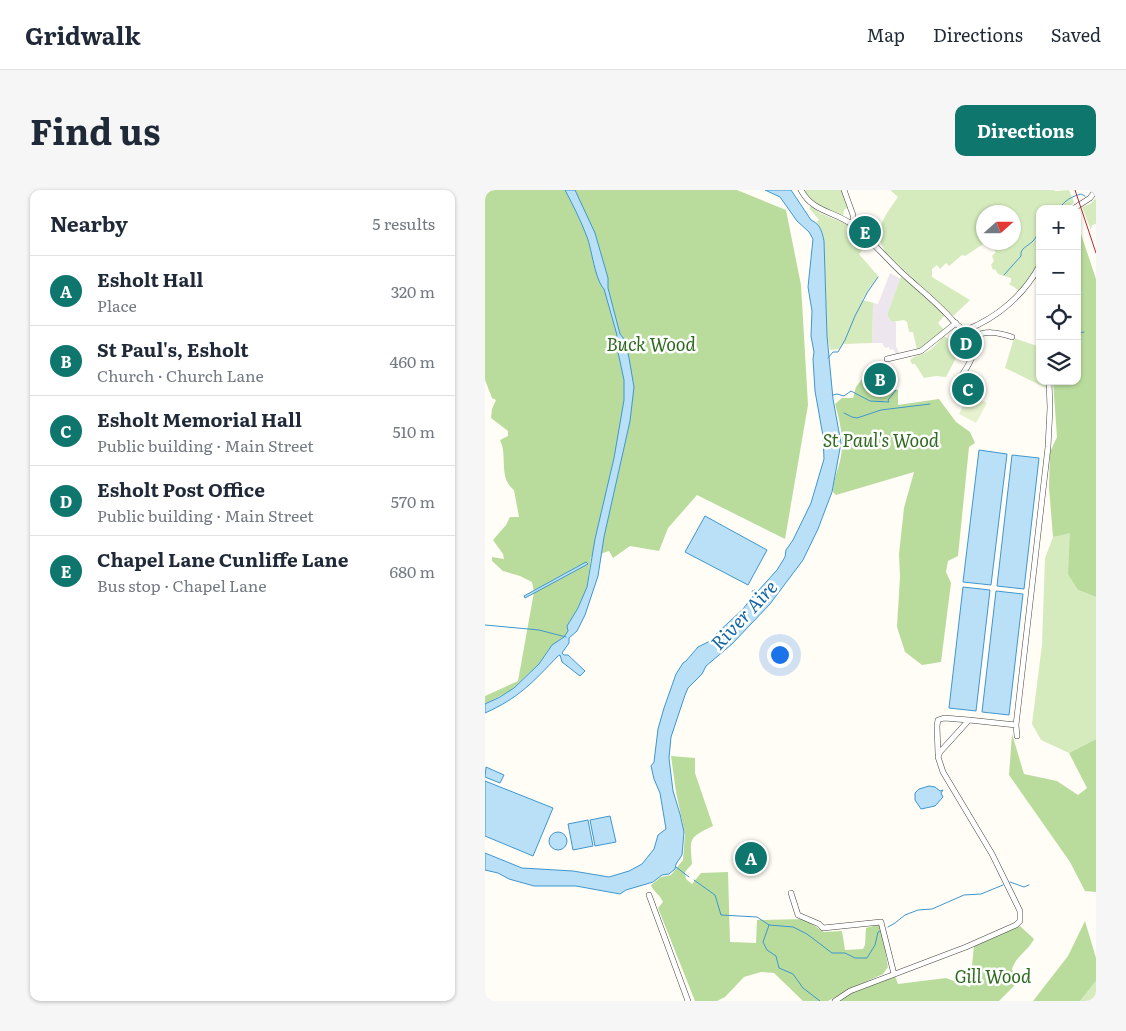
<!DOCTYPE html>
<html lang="en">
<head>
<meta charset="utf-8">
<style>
  body { margin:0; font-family:Literata,serif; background:#f6f6f7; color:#1f2937 }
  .controls { position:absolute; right:15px; top:15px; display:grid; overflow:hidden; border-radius:10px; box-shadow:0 1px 4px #0004 }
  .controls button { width:45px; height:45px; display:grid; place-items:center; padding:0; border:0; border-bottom:1px solid #e0e1e3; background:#fff; color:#1f2937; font:25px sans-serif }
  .compass { position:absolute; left:491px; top:15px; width:45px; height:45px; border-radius:50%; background:#fff; box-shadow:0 1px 4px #0004; rotate:69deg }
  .you { position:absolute; left:294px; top:464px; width:18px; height:18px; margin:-12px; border:4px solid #fff; border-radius:50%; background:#1a73e8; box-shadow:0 0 0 8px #1a73e833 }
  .badge { display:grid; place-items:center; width:32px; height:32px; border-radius:50%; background:#0f766e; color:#fff; font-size:16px; font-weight:700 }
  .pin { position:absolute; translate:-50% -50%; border:2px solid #fff; box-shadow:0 1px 5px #0006 }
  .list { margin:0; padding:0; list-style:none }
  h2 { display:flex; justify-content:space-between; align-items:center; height:65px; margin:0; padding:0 20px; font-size:21px }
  h2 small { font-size:16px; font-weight:400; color:#747a83 }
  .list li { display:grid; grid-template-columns:32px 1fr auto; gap:15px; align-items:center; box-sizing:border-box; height:70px; padding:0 20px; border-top:1px solid #e0e1e3 }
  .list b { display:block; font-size:19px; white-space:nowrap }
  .list p { margin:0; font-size:16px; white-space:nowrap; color:#747a83 }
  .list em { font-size:16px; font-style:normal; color:#747a83 }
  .icon { flex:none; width:28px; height:28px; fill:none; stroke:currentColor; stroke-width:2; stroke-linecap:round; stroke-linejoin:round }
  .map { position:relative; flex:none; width:611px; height:811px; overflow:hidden; border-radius:10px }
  header { display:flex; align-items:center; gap:30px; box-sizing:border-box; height:70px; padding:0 25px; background:#fff; border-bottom:1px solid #e0e1e3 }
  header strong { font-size:24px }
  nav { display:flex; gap:28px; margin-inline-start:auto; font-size:18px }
  .intro { display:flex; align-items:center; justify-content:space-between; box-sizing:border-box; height:120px; padding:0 30px }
  h1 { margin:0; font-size:35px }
  .button { padding:12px 22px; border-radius:10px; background:#0f766e; color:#fff; font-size:18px; font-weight:700 }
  main { display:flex; gap:30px; padding:0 30px }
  aside { flex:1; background:#fff; border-radius:10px; box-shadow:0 1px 4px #0004 }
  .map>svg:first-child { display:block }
  .industrial { fill:#eee6ef }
  .green { fill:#d5ebbd }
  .forest { fill:#b9dc9c }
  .pitch { fill:#e6f2cf }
  .water { fill:#b9e0f7; stroke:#3f96cf }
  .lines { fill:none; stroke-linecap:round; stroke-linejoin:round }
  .stream { stroke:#3f96cf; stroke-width:1 }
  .street-casing { stroke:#444; stroke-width:6 }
  .street { stroke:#fff; stroke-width:5 }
  .rail { stroke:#c4262e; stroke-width:1 }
  .labels { text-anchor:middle; stroke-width:5; stroke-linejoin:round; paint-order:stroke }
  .park-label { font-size:18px; font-style:italic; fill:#2f6b1f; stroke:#fff }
  .water-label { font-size:19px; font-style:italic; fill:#1768a6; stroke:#fff }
</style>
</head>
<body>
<header>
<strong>Gridwalk</strong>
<nav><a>Map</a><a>Directions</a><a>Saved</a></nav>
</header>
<div class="intro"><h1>Find us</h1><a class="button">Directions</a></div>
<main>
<aside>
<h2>Nearby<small>5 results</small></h2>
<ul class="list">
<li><span class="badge">A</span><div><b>Esholt Hall</b><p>Place</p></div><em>320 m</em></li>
<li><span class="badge">B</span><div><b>St Paul's, Esholt</b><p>Church · Church Lane</p></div><em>460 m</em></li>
<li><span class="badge">C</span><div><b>Esholt Memorial Hall</b><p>Public building · Main Street</p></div><em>510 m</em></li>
<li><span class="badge">D</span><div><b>Esholt Post Office</b><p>Public building · Main Street</p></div><em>570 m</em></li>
<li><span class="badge">E</span><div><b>Chapel Lane Cunliffe Lane</b><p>Bus stop · Chapel Lane</p></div><em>680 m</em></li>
</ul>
</aside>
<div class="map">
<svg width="611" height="811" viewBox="0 0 611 811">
  <rect width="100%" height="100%" fill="#fffdf5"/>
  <!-- industrial -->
  <path class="industrial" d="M405,83L416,89L402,125L407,132H411V156L414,163L411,164L408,159L405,160L404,157L400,158L397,153H387L388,117L389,113L393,114Z"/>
  <!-- green -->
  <path class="green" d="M319,0H358L363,17L359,20L358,27C344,20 327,14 319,0Z
    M405,0H568L571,1L584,0L589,12L584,19H555V70L548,83L535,101L524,94L526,92V88L513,84L510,79L508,80L506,75L509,71L507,66L511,62L507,58L510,56L509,53L528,52V22H498V52L500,53L480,66L477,65L464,76L461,73L455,79L452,75L447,79V87L485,110L468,126L401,63C386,41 400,26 413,7Z
    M611,8V34L607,35L606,40L597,17L605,14Z
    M326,16L335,23L363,35L361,40L377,54L375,56L378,59L374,64L393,86L377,110L389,113L388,117L387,153L358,154L355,159L345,160L342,146L339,51L337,41L331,32L334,30L324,18Z
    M416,87L420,89L460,125L453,133L459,140L435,159L432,160L428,142H424L422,132L419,130L407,132L402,125Z
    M459,146L465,150L473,149L471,168L461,187L451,186L439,188L430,174H427L425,170C430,165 434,166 440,163C448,159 453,152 459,146Z
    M529,148L555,157V191H561V198L520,178Z
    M585,342L593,400L611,407V549L584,563L556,550L547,534L557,455L560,368L568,347Z
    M611,791V811H595Z"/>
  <!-- forest -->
  <path class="forest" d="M0,0H252L301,20L316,95L323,215L300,349L212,305L183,338L174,361L145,356L128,368L124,361L106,367L102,397L93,418L82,436L83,442L79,447L63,460L54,474L25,501L0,514V506L33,491L49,402L47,392L35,386L18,381L7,371V367L19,369L18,364L8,350L21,335L25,327H34L29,300C13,288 23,266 15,250L23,246V241L6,228L7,219L11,210L7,208L0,190Z
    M592,32L611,89V407L593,400L583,384L585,343L568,347L564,297L565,262L572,247L568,191H592Z
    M393,175L394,176L386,188L396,200H413V215L454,209L471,232L485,242L490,253L484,257L473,366L463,371L461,382L466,393L456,472L437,475L420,462L412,437L415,387L414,364L419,318L429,282L351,305L348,302C348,290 354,278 356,266C359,248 355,232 350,214L357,208H368L371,197L386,177L388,179Z
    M527,544L539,584L572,591L593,605L602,598L584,563L611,549V702L600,701L585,672L524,585Z
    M186,566L210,568V583L228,636C203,648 205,648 207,674L200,682L201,689L207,694L216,683L243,682L245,752L271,753L272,730L319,729L339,742L357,741L360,760L378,759L380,755L381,738L392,735L396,737L403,777L398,784L365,799L343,811H318L289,783L276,782L259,787L240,807L232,811H210L173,718L178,712C174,703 168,702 166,695L176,687L186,685L198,670L200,644L191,602Z
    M600,731L611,768V791L595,811H548L583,766Z
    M535,736L549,749C543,761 531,766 527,779L533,792L514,811H354L367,802L410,786L413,794L461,788L485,797L489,755Z"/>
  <!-- pitch -->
  <path class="pitch" d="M484,204L502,213L491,233L474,224Z"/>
  <!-- water -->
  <path class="water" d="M80,0H90L110,43L123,88V98L135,144L140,150L144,168L149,197L145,231L119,347L113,386L100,425L92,441L84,448V453L77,463L79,465H83L100,481L95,486L77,472L75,465L73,466C48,492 34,508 0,523V514L15,507L29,498L54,474L67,455L79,447L83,441L82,436L93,418L102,397L110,349L129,268L139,210V190L131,153L132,145L119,99C110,90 107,60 102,47C96,31 88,15 80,0Z
    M280,0H306L326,30C335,34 337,41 339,51L342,146L348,209L356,253L347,302L333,339L318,370L285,414L247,454L221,476L217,484L203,498L200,505L186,547L184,568L188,601L195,624L199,642L197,665L191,674L190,679L184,684L177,685L168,692L141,700L135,704L91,696H49L24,689L13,683L0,680V663L37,678L88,681L124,687L144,681L157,674L169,659L173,645L181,639L175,603L169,589L166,576L169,572L173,539L179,518L191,484L198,473L201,471L213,457L225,451L230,445L258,419L269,405L267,401L270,400L272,402L292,380L300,367L301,360L308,350L326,313L339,269L338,246L330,201L328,169L329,162L326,146L327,121L323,97L328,49L324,42L312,31L295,7Z
    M494,260L522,264L506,395L478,392Z
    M527,265L554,268L539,399L512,396Z
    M220,326L282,360L263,395L200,362Z
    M101,372L103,374L40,408L39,406Z
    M478,397L505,400L491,521L464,518Z
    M511,401L538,404L524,525L497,522Z
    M1,577L19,585L15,593L0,587Z
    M0,591L68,618L48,666L0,646Z
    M444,596L450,597L455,601L458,600L456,603L458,607L450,616L436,619L430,610V603L434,599Z
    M125,626L131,652L110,656L105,630Z
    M103,630L108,656L88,660L83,634Z
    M64 651a9 9 0 1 1 18 0a9 9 0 1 1-18 0Z"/>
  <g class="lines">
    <!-- stream -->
    <path class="stream" d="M574,19C580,10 586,7 596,4L600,6
      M519,85L536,66C535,58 542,57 548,51C551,48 553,43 555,40
      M592,143L599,142
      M343,168L348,162H353L360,150L370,126L382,103L393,87
      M348,205L352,204L359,206L366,201L385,211L404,212L403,210L411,200
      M359,223L367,227L372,228L396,220L445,214
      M0,435L54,440L81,447
      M191,677L204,687
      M209,690L230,705L236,725L272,727L284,735L308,737L322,744L347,763H360L370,768H382L390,755L393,742L395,741
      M525,692L539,697L544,695
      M284,735L278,752L282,760L291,766L294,778L308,784L318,798L335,811
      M403,737L410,733L420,725L433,720L447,719L479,705L496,704L518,695"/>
    <defs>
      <path id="street" d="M316,0C328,23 351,21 369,36C386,50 400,67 416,82C434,99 453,113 469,132C476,139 487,143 489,154C491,167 477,185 470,195
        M359,0L368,25V35
        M588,19L605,8L611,0
        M552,81L555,93
        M481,140C512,128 539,105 555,75
        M486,148C500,140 512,142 527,147
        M402,169L436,161L471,133
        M532,546L531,535L563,257L565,218L564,191
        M453,564L452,536L453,530L459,528L484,530
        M306,703L313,725L334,734L338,738L396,732L409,784
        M164,705L203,811
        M350,811L365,801L481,757L531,735L535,731V721L507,664L458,582L453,567L455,562L484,530L531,535"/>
    </defs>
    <!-- street casing -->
    <use href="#street" class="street-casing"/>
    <!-- street -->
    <use href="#street" class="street"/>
    <!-- rail -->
    <path class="rail" d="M590,0L611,63"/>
  </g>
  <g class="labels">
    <!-- park labels -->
    <g class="park-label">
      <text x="166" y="161">Buck Wood</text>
      <text x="396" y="257">St Paul's Wood</text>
      <text x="508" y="793">Gill Wood</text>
    </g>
    <!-- water labels -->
    <g class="water-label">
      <text transform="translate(259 425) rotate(-47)" y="7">River Aire</text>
    </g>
  </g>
</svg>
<div class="controls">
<button>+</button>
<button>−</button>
<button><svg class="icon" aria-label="locate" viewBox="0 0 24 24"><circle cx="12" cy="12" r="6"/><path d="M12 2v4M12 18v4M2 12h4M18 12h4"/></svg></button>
<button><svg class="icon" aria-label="layers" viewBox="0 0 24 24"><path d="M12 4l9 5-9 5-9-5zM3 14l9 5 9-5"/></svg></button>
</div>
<svg class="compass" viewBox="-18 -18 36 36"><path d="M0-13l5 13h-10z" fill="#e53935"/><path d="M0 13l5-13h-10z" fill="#747a83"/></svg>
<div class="you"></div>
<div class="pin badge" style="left:266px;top:668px">A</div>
<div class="pin badge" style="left:395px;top:189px">B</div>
<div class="pin badge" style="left:483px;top:199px">C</div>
<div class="pin badge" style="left:481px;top:153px">D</div>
<div class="pin badge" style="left:380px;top:42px">E</div>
</div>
</main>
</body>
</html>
